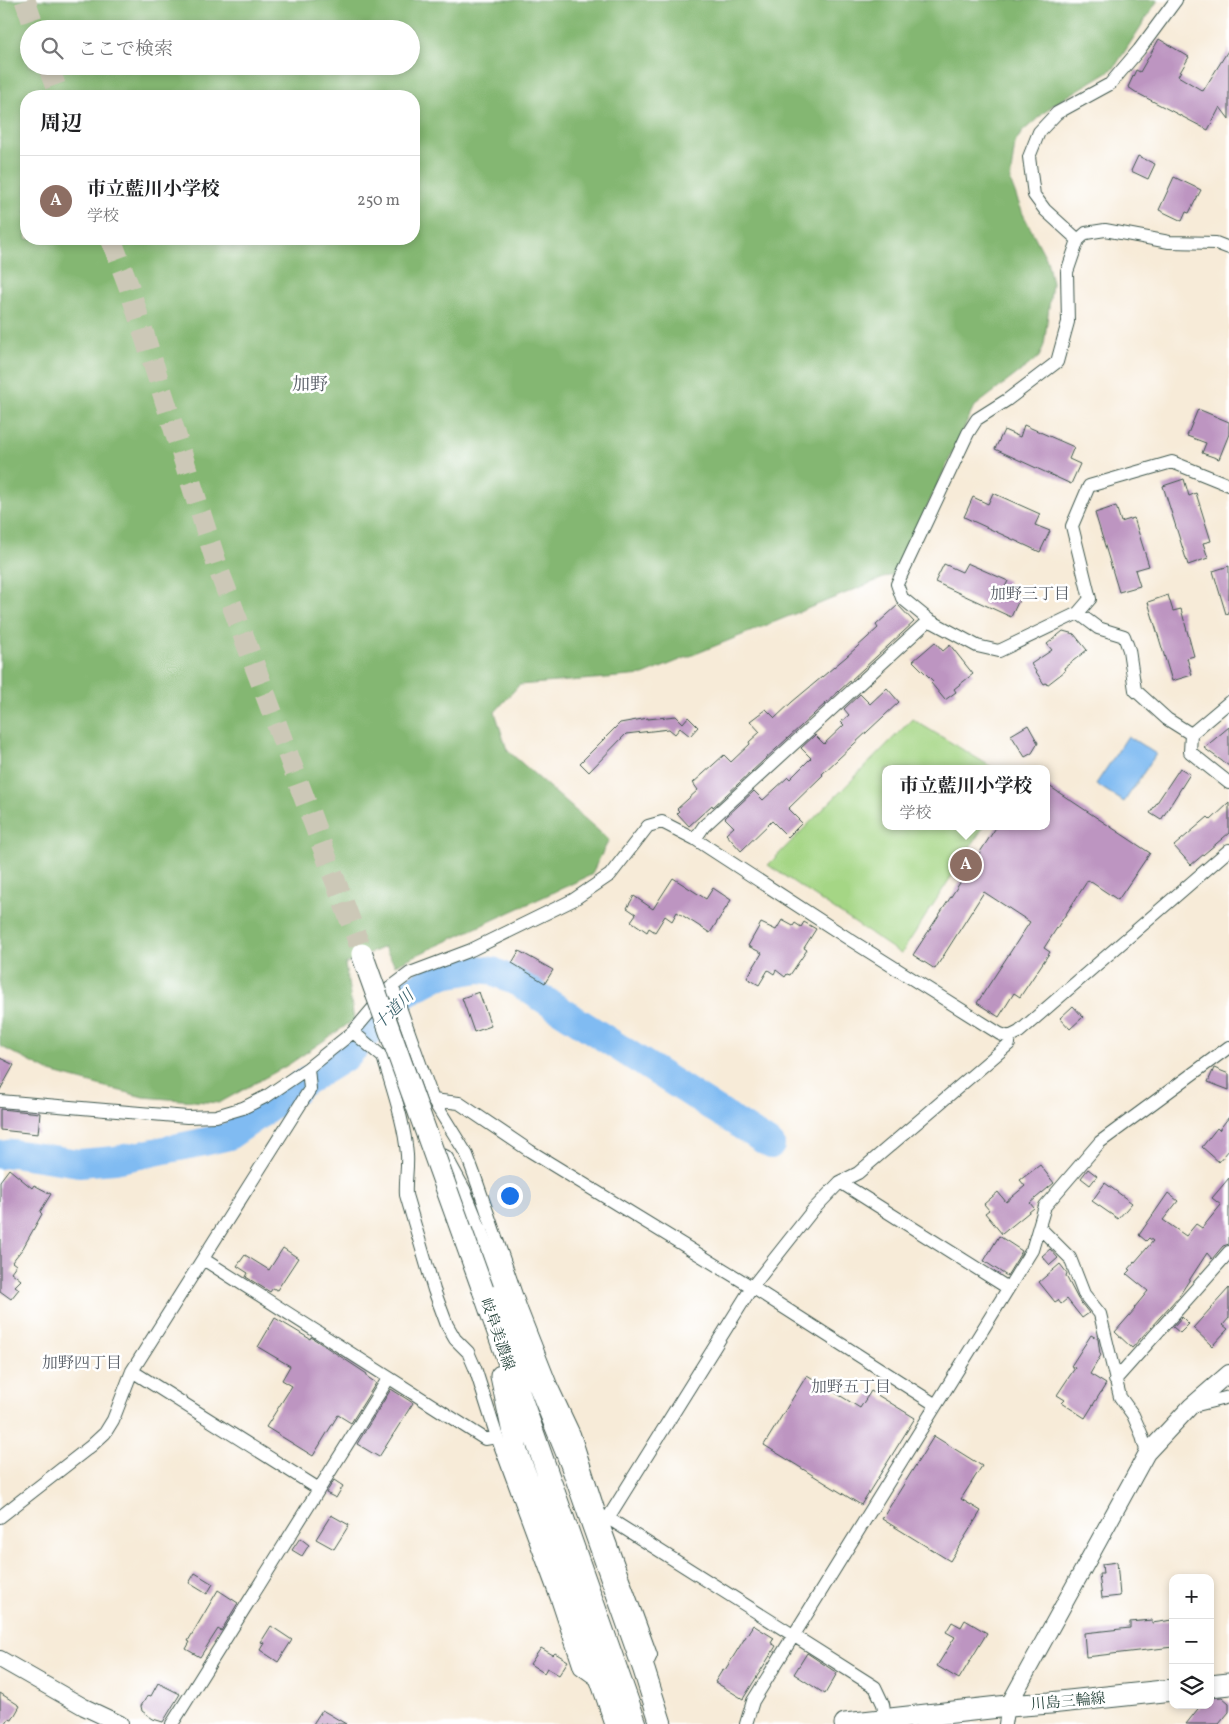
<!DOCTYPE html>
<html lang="ja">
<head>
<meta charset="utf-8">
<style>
  body { margin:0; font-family:Vollkorn,"Noto Serif JP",serif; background:#f6f6f6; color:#202124 }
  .controls { position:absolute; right:15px; bottom:15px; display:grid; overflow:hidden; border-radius:10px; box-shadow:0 2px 8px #0003 }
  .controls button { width:45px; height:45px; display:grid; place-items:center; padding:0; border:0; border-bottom:1px solid #e0e0e0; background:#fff; color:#202124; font:25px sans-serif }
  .you { position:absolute; left:509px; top:1195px; width:18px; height:18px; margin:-12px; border:4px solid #fff; border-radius:50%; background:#1a73e8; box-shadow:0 0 0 8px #1a73e833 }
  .badge { display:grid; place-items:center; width:32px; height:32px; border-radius:50%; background:#1f6fb2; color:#fff; font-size:16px; font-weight:700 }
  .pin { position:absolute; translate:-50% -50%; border:2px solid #fff; box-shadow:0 1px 5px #0006 }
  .popup { position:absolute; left:882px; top:765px; width:168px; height:65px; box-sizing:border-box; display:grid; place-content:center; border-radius:10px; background:#fff; filter:drop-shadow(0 1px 4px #0005); font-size:16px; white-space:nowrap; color:#757577 }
  .popup b { font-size:19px; color:#202124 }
  .popup::after { content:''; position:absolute; left:50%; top:100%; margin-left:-10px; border:10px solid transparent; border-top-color:#fff }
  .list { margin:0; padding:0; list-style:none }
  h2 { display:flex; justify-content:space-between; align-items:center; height:65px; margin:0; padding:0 20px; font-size:21px }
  h2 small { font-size:16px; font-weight:400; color:#757577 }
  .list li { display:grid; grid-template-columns:32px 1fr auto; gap:15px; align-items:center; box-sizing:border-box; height:90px; padding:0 20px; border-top:1px solid #e0e0e0 }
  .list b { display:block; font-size:19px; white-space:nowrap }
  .list p { margin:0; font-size:16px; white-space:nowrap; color:#757577 }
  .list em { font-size:16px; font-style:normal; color:#757577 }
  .icon { flex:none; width:28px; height:28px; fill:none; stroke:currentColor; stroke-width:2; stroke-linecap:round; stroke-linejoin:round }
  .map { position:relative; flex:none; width:1229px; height:1724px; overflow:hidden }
  .search { position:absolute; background:#fff; box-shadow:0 2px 8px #0003; left:20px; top:20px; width:400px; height:55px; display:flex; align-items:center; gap:12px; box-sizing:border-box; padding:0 18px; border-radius:28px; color:#757577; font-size:19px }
  .panel { position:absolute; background:#fff; box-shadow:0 2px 8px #0003; left:20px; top:90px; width:400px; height:155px; border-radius:20px }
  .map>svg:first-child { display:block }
  .green { fill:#a5d685; stroke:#628a5c }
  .forest { fill:#84b772; stroke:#527a53; fill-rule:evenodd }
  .water { fill:#80bbf2; stroke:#507c93 }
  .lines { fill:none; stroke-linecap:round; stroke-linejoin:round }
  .river { stroke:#80bbf2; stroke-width:28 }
  .building { fill:#bd95c1 }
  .primary-tunnel { stroke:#ccc8b7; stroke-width:21; stroke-dasharray:21 11; stroke-linecap:butt }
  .minor-casing { stroke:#3f574d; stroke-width:14 }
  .tertiary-casing { stroke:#3f574d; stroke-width:18 }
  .primary-casing { stroke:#3f574d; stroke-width:23 }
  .minor { stroke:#fff; stroke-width:12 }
  .tertiary { stroke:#fff; stroke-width:16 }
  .primary { stroke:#fff; stroke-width:21 }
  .primary-bridge-casing { stroke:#3f574d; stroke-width:23; stroke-linecap:butt }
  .primary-bridge { stroke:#fff; stroke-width:21 }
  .labels { text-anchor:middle; stroke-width:5; stroke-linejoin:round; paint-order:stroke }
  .street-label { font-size:15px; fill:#1f3d34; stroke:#fff }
  .neighbourhood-label { font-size:16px; fill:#565c65; stroke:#fff }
  .water-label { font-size:16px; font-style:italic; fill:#3c636d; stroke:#fff }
  .quarter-label { font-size:18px; fill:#565c65; stroke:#fff }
</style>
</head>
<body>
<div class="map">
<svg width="1229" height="1724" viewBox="0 0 1229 1724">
  <rect width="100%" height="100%" fill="#fff"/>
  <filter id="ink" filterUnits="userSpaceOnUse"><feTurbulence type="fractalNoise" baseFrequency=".02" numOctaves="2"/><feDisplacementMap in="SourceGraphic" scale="10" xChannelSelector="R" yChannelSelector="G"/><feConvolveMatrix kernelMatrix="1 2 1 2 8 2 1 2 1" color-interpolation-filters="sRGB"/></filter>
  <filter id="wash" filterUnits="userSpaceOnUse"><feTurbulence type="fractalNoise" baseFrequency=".0096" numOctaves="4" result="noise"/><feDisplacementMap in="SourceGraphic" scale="20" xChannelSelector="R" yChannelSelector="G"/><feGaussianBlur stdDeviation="1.12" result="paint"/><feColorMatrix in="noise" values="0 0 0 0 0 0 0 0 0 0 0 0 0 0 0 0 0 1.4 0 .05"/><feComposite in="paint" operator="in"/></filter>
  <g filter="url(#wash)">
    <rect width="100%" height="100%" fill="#f7ebd8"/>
    <!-- green -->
    <path class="green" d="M912,719L995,769H886V826H984L901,954L768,865Z"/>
    <!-- forest -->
    <path class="forest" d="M0,0H1158L1114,68L1053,105L1022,132L1015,143L1010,180L1023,214L1047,260L1052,283L1044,345L1039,357L974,407L896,573L643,675L519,685L495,712L507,750L609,840L591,875L395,965L384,947L345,964L354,1020L288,1065L219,1103L143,1097L50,1072L0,1046ZM29,29H411V66H29ZM26,96H414V239H26Z"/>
    <!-- water -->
    <path class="water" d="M1128,736L1156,754L1124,802L1096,784Z"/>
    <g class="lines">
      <!-- river -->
      <path class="river" d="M0,1155L13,1153L79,1163L115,1160L199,1143L229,1136L297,1089L300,1085L346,1057L406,993L438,976L479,969L493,971L520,984L771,1145"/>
    </g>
    <g id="blocks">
      <!-- building -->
      <path class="building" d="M1159,39L1189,57L1178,76L1203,91L1229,49V119L1220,107L1208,130L1137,93L1128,87L1136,70L1140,72Z
        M1138,156L1155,164L1148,179L1131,171Z
        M1174,177L1201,190L1189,213L1186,212L1182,221L1159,210Z
        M1198,409L1229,422V434L1219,459L1202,453L1206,443L1187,436Z
        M1024,425L1074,447L1069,459L1080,464L1071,484L995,449L1004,430L1020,437Z
        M1184,479L1189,496L1196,493L1211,541L1203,543L1208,558L1188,565L1163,486Z
        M993,493L1040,514L1035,525L1050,531L1040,552L964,517L973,497L988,504Z
        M1116,506L1121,522L1134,518L1149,566L1135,570L1140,586L1119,592L1095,513Z
        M967,563L1008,581L1003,591L1020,598L1011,617L935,582L944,564L962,572Z
        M1229,566V613L1226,614L1213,571Z
        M1168,595L1173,611L1181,609L1194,656L1187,658L1192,675L1172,681L1148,602Z
        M898,605L914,622L713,807L712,805L689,826L677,813L679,811L677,809L698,790L693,783L724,755L731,762L750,744L749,742L760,732L750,721L766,709L775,718L792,702L846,657L878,628L876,625Z
        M1063,631L1074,634L1087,650L1064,668L1065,671L1047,685L1046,683L1044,684L1031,664L1052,650L1047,644Z
        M935,642L943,651L950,645L973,674L954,689L956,692L945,700L931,683L933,681L913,661Z
        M887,688L899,702L822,774L823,775L788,809L802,823L788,837L772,821L741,851L726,834L734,827L725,818L754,791L763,800L788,777L790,779L811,758L801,748L815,735L824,744L844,725L841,722L849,715L844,709L860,694L870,704Z
        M676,716L683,723L688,717L698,727L690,736L680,728L675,734L669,729L626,734L589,772L580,763L620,723L648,718V719Z
        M1028,725L1038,743L1032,753L1025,757L1011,735Z
        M1229,727V766L1204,748Z
        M1180,768L1190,774L1161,820L1150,813Z
        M1046,784L1150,853L1118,900L1088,880L1044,948L1050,952L1020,997L1014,993L999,1017L977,1003L1030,922L984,892L935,969L913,955L997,826H1046Z
        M1229,803V833L1191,865L1174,846L1208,817L1211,820Z
        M673,878L706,899L713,888L731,900L710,933L677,912L672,921L665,916L655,932L649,928L647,932L631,921L636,914L627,908L634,896L653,909Z
        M782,920L793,926L795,923L801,927L804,922L816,929L804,948L807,950L790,975L787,974L785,977L776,970L774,974L768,970L759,985L747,978L762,953L748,946L761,923L776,930Z
        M519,951L553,970L545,983L512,963Z
        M479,992L491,1026L474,1032L462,998Z
        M1073,1006L1083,1017L1070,1029L1060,1018Z
        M0,1058L14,1065L0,1090Z
        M1214,1068L1229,1074V1090L1208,1082Z
        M0,1109L40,1113L38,1134L0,1130Z
        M1229,1117V1150L1219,1162L1202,1147L1217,1128L1219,1130Z
        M1040,1165L1054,1183L1030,1203L1034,1208L1002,1234L985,1213L989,1210L984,1204L998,1192L1006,1202L1025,1186L1020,1180Z
        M9,1169L32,1188L34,1185L51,1194L40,1212L42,1214L23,1248L12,1262L16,1265L11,1272L21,1280L15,1286L19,1289L11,1299L0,1291V1181Z
        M1088,1169L1097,1176L1090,1185L1081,1178Z
        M1229,1178V1244L1223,1246L1212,1259L1207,1253L1179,1296L1132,1348L1115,1332L1135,1309L1134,1308L1148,1291L1127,1274L1131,1270L1129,1269L1153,1241L1149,1238L1146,1241L1139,1235L1168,1193L1178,1201L1163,1220L1186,1236L1196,1224L1202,1228L1221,1205L1212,1198Z
        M1105,1183L1132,1203L1118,1219L1092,1201Z
        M999,1236L1022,1251L1007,1276L984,1261Z
        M283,1248L298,1258L277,1290L273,1288L270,1292L246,1277L248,1273L237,1266L245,1255L269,1270Z
        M1050,1249L1058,1258L1050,1265L1042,1256Z
        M1060,1264L1067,1273L1066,1276L1078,1299L1089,1313L1082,1318L1067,1299L1061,1304L1058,1300L1055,1302L1039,1282Z
        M1229,1288V1318L1223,1325L1228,1329L1212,1346L1193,1328Z
        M1182,1317L1189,1324L1180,1333L1173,1327Z
        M275,1318L310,1339L311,1337L367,1374L366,1376L376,1383L351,1423L338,1415L313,1456L266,1427L292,1386L282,1380L290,1366L258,1347Z
        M1091,1335L1098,1339L1100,1354L1101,1355L1090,1374L1106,1384L1085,1418L1062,1403L1065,1400L1057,1395L1075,1368L1071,1366Z
        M807,1375L860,1408L871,1391L915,1418L861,1505L764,1445Z
        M391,1389L413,1403L379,1457L357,1444Z
        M934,1436L982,1466L961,1499L981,1511L950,1561L882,1519Z
        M334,1480L343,1486L336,1498L326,1493Z
        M331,1515L349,1525L334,1549L316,1539Z
        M300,1538L309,1545L302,1556L292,1550Z
        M1117,1562L1120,1596L1102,1598L1099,1574H1103L1102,1564Z
        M195,1573L213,1584L207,1594L189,1583Z
        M218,1590L238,1603L221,1631L218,1629L200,1657L186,1649L190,1642L188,1641Z
        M965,1620L987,1633L959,1679L937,1666L955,1637L946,1632L952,1622L961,1627Z
        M1152,1620V1623L1173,1620V1647L1086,1657L1084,1633L1130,1628V1622Z
        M753,1625L774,1638L771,1643L776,1646L743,1699L715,1682L723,1669L725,1670Z
        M271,1626L292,1640L278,1662L260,1650L264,1643L261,1642Z
        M541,1648L553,1655L555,1653L568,1661L559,1675L547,1668L544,1673L530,1664Z
        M807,1653L837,1673L825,1694L794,1674Z
        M158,1683L180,1694L163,1722L153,1719L142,1711L141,1706L148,1695L151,1696Z
        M0,1693L20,1706L12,1720L9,1719L6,1724H0Z
        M1222,1697L1229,1703V1712L1219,1724H1186L1201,1705H1210V1698Z
        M322,1710L346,1724H313Z"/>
    </g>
  </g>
  <g filter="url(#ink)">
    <use href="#blocks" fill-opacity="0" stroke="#3f574d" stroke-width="1"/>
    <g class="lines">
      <!-- primary-tunnel -->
      <path class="primary-tunnel" d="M25,0L35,29
        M48,66L59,96
        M111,239L129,287L218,568L359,944"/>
      <defs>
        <path id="minor" d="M1078,240L1045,210L1034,195L1029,157L1039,132L1057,113L1110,84L1139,50L1176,0
          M1229,248L1216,243L1169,242L1105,230L1086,233L1078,240L1067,272L1068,322L1057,362L1007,400L977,419L968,433L897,584L902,598L929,620L977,646L999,651L1078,613L1090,599L1072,526L1089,486L1172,462L1229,485
          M1078,613L1098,628L1124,636L1129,650L1135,690L1167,719L1191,734
          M1229,702L1191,734L1190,752L1229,783
          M695,839L704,826L929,620
          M390,988L395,993L433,1100L467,1155L474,1174L521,1309L551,1385L574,1434L602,1521L651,1655L644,1670
          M353,1032L391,1064
          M384,1060C393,1090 405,1125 407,1155C408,1168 405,1181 406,1195L434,1290L447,1325L455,1339L468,1352L475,1368L497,1437L557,1599L580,1668L601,1683
          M433,1100L459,1103L530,1151L752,1287L936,1405
          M0,1101L187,1117L216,1116L243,1108L267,1096L308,1068L353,1032L390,988L410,973L471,950L573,900L610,875L648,826L662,822L695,839L852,941L1000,1034L1009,1037L1019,1032L1229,850
          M840,1182L1008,1288
          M1039,1227L1070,1258L1084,1294L1100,1314L1120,1397L1133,1415L1141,1433L1147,1453
          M203,1259L485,1439L497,1437
          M132,1371L319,1489
          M1115,1380L1229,1252
          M1193,1406L1229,1397
          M0,1517L91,1446L105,1433L113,1420L132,1371L310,1089L308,1068
          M608,1518L875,1687L883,1704L886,1720
          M602,1521L608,1518L752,1287L813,1210L840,1182L858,1173L1009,1044V1037
          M172,1724L388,1379
          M746,1724L753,1701L1032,1250L1045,1206L1100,1142L1229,1047
          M1005,1724L1008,1706"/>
        <path id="tertiary" d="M0,1659L84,1707L120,1724
          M1008,1706L1147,1453L1191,1406L1229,1373"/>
        <path id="primary" d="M443,1160L460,1191L571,1464L644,1670L661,1724
          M483,1290L636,1724
          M501,1376L517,1452L571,1593L616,1724
          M1210,1686L1229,1684
          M845,1724L1008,1706L1050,1703L1173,1690"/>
      </defs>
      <!-- minor casing -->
      <use href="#minor" class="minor-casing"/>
      <!-- tertiary casing -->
      <use href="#tertiary" class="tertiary-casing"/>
      <!-- primary casing -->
      <use href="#primary" class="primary-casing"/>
      <!-- minor -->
      <use href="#minor" class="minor"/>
      <!-- tertiary -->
      <use href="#tertiary" class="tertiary"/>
      <!-- primary -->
      <use href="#primary" class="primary"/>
      <defs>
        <path id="primary-bridge" d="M362,954L483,1290"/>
      </defs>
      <!-- primary-bridge casing -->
      <use href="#primary-bridge" class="primary-bridge-casing"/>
      <!-- primary-bridge -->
      <use href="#primary-bridge" class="primary-bridge"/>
    </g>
  </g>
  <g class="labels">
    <!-- street labels -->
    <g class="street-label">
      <text transform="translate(498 1334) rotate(71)" y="5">岐阜美濃線</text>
      <text transform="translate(1068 1701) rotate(-5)" y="5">川島三輪線</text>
    </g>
    <!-- neighbourhood labels -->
    <g class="neighbourhood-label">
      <text x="1030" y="599">加野三丁目</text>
      <text x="82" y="1368">加野四丁目</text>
      <text x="851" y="1392">加野五丁目</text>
    </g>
    <!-- water labels -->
    <g class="water-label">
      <text transform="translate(393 1009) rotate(-44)" y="6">十道川</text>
    </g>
    <!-- quarter labels -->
    <g class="quarter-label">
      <text x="310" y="390">加野</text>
    </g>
  </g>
</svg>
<div class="controls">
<button>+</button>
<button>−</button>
<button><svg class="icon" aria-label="layers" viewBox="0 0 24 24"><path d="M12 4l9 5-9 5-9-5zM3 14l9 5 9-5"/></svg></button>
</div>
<div class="you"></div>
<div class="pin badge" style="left:966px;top:865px;background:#8d6e63">A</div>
<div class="popup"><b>市立藍川小学校</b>学校</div>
<div class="search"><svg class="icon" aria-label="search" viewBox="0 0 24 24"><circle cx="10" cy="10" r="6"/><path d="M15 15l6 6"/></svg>ここで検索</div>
<section class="panel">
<h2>周辺<small></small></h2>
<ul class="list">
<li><span class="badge" style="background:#8d6e63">A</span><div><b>市立藍川小学校</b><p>学校</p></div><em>250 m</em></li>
</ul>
</section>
</div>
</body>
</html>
